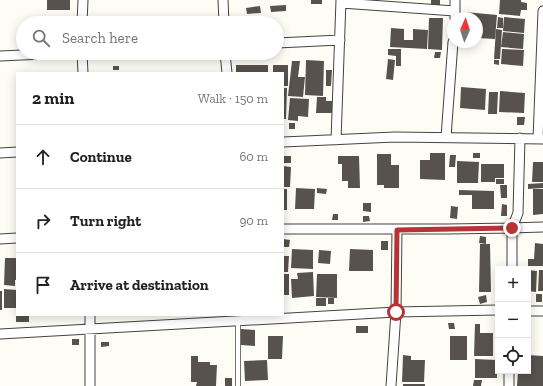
<!DOCTYPE html>
<html lang="en">
<head>
<meta charset="utf-8">
<style>
  body { margin:0; font-family:"Zilla Slab",serif; background:#f2f2f2; color:#222 }
  .controls { position:absolute; right:12px; bottom:12px; display:grid; overflow:hidden; border-radius:0px; box-shadow:0 2px 10px #0003 }
  .controls button { width:36px; height:36px; display:grid; place-items:center; padding:0; border:0; border-bottom:1px solid #e0e0e0; background:#fff; color:#222; font:20px sans-serif }
  .compass { position:absolute; left:447px; top:12px; width:36px; height:36px; border-radius:50%; background:#fff; box-shadow:0 2px 10px #0003; rotate:3deg }
  .stop { position:absolute; width:12px; height:12px; margin:-9px; border:3px solid #b43534; border-radius:50%; background:#fff }
  .stop.end { background:#b43534; border-color:#fff; box-shadow:0 1px 4px #0008 }
  .list { margin:0; padding:0; list-style:none }
  h2 { display:flex; justify-content:space-between; align-items:center; height:52px; margin:0; padding:0 16px; font-size:17px }
  h2 small { font-size:13px; font-weight:400; color:#767676 }
  .list li { display:grid; grid-template-columns:26px 1fr auto; gap:12px; align-items:center; box-sizing:border-box; height:64px; padding:0 16px; border-top:1px solid #e0e0e0 }
  .list b { display:block; font-size:15px; white-space:nowrap }
  .list em { font-size:13px; font-style:normal; color:#767676 }
  .icon { flex:none; width:22px; height:22px; fill:none; stroke:currentColor; stroke-width:2; stroke-linecap:round; stroke-linejoin:round }
  .map { position:relative; flex:none; width:543px; height:386px; overflow:hidden }
  .search { position:absolute; background:#fff; box-shadow:0 2px 10px #0003; left:16px; top:16px; width:268px; height:44px; display:flex; align-items:center; gap:10px; box-sizing:border-box; padding:0 14px; border-radius:22px; color:#767676; font-size:15px }
  .panel { position:absolute; background:#fff; box-shadow:0 2px 10px #0003; left:16px; top:72px; width:268px; height:244px; border-radius:0px }
  .map>svg:first-child { display:block }
  .building { fill:#58524e }
  .lines { fill:none; stroke-linecap:round; stroke-linejoin:round }
  .lane-casing { stroke:#434343; stroke-width:6 }
  .street-casing { stroke:#434343; stroke-width:11 }
  .lane { stroke:#fff; stroke-width:4.5 }
  .street { stroke:#fff; stroke-width:9 }
  .route { stroke:#b43534; stroke-width:5 }
</style>
</head>
<body>
<div class="map">
<svg width="543" height="386" viewBox="0 0 543 386">
  <rect width="100%" height="100%" fill="#fefdf5"/>
  <!-- building -->
  <path class="building" d="M47,0H70V10H47Z
    M311,0H322V4H311Z
    M431,0H440V6H431Z
    M500,0H521V2L527,3V10H521L520,16L499,14Z
    M286,5V11L271,12L270,6Z
    M260,6L261,13L247,14L246,8Z
    M465,12L497,15L495,39L477,38V18H465Z
    M498,17L503,18V28H497Z
    M504,17L525,19L524,33L503,31Z
    M429,18H443L442,50L428,49Z
    M391,28L404,29V40H413V29L428,30L427,49L390,47Z
    M496,29L502,30L500,59H494Z
    M503,32L524,34L523,49L501,47Z
    M388,49H401V66H396V56L388,55Z
    M502,49L524,50L523,66L501,64Z
    M435,52H441L440,58H434Z
    M388,59L395,60L393,80L386,79Z
    M306,60L324,61L323,96L305,95Z
    M494,60H499V65L494,64Z
    M292,61H300L298,77H305L303,97L288,96Z
    M236,65H268V73H236Z
    M273,65H288V86H283V73H273Z
    M113,66H119V70H113Z
    M326,70H332L331,86H326Z
    M461,87L486,89L485,110L460,108Z
    M283,88H287L286,119H283Z
    M500,91L525,93L524,113L499,112Z
    M489,92H498L497,114H488Z
    M317,97H326V101H334L333,113H316Z
    M290,98L309,99L308,117L298,116V121L288,120Z
    M517,117H525L524,125H517Z
    M289,123H295V129H289Z
    M430,153H445V180L420,179V160H430Z
    M473,153H480V158H473Z
    M377,154H391V165H399V188H384V185H377Z
    M450,155H456L455,167H449Z
    M283,156H291V163H283Z
    M338,156H359L360,188H348V181H342V164H338Z
    M457,161L479,162L478,183H457Z
    M533,162H543V182H532Z
    M481,164H504V178H495V182H481Z
    M283,166L291,167L290,187H283Z
    M496,179H504V184H496Z
    M543,183V188L528,189V184Z
    M500,185H507V198H501Z
    M296,188L315,189L314,209H295Z
    M317,188L327,189L326,194L317,193Z
    M283,189H287V210H283Z
    M533,189H543V214L533,215Z
    M459,190L494,191V209H472V195H459Z
    M363,203H371V212L363,211Z
    M502,204L507,205V216H501Z
    M451,206L458,207L457,219L450,218Z
    M333,214H338V220H332Z
    M363,216H369L370,221L363,222Z
    M480,236L486,237V244L479,243Z
    M283,239L290,240L289,247H283Z
    M381,241H388V250H381Z
    M535,243L543,244V266H528V259H534Z
    M480,244H490L491,292H479Z
    M292,249L313,250V269L291,268Z
    M350,249L373,250V271H349Z
    M319,250L331,251L330,264L318,263Z
    M283,256H289L288,272H283Z
    M5,258H16L17,280H15V286L4,285Z
    M528,270L537,271L536,292L528,291Z
    M539,270H543V291H538Z
    M313,272L314,296L292,298L291,279H298L297,273Z
    M283,274H289V295H283Z
    M317,274H337V298L316,297Z
    M4,289L17,290V308H4Z
    M0,291H2V310H0Z
    M536,294H542V302H536Z
    M486,295L487,302L480,304L478,297Z
    M316,298H326V306H316Z
    M328,298H334V304H328Z
    M16,315H29V322H16Z
    M448,323H454L455,329H449Z
    M475,324H480V333H493V356H474Z
    M356,326H368V333H356Z
    M241,329L255,330V346L241,345Z
    M268,336H283L282,359H268Z
    M450,336H467V360H450Z
    M72,339H79V345H72Z
    M101,342H109V346L101,347Z
    M403,355L411,356V360H425L424,382H402Z
    M528,355L543,356V386H517L518,371H528Z
    M191,356H198V362H210V365H217L216,386H196L197,382H191Z
    M475,359L497,360V378H475Z
    M267,360L268,380L245,381L244,361Z
    M225,378H232V386H225Z
    M474,380H482L481,386H473Z
    M403,384H425V386H403Z"/>
  <g class="lines">
    <defs>
      <path id="lane" d="M238,320V386"/>
      <path id="street" d="M223,0L224,23
        M341,3L455,11
        M455,18V0
        M82,23L83,0
        M277,43L340,40
        M82,53L83,73
        M225,53L227,73
        M0,56L65,53
        M446,137L453,42
        M538,139L543,11
        M336,140L341,0
        M283,142L395,137L543,139
        M0,153L17,152
        M283,229C370,229 456,230 543,227
        M0,239L17,238
        M512,269V228L518,213L520,138
        M528,311H543
        M90,315V386
        M0,334L396,312L498,310
        M391,386L396,312L397,230
        M509,386V371"/>
    </defs>
    <!-- lane casing -->
    <use href="#lane" class="lane-casing"/>
    <!-- street casing -->
    <use href="#street" class="street-casing"/>
    <!-- lane -->
    <use href="#lane" class="lane"/>
    <!-- street -->
    <use href="#street" class="street"/>
  </g>
  <g class="lines">
    <!-- route -->
    <path class="route" d="M396,312L397,230L512,228"/>
  </g>
</svg>
<div class="controls">
<button>+</button>
<button>−</button>
<button><svg class="icon" aria-label="locate" viewBox="0 0 24 24"><circle cx="12" cy="12" r="6"/><path d="M12 2v4M12 18v4M2 12h4M18 12h4"/></svg></button>
</div>
<svg class="compass" viewBox="-18 -18 36 36"><path d="M0-13l5 13h-10z" fill="#e53935"/><path d="M0 13l5-13h-10z" fill="#767676"/></svg>
<div class="stop" style="left:396px;top:312px"></div>
<div class="stop end" style="left:512px;top:228px"></div>
<div class="search"><svg class="icon" aria-label="search" viewBox="0 0 24 24"><circle cx="10" cy="10" r="6"/><path d="M15 15l6 6"/></svg>Search here</div>
<section class="panel">
<h2>2 min<small>Walk · 150 m</small></h2>
<ul class="list">
<li><svg class="icon" aria-label="ahead" viewBox="0 0 24 24"><path d="M12 20V5M6 11l6-6 6 6"/></svg><div><b>Continue</b></div><em>60 m</em></li>
<li><svg class="icon" aria-label="right" viewBox="0 0 24 24"><path d="M7 20v-9h11M14 6l5 5-5 5"/></svg><div><b>Turn right</b></div><em>90 m</em></li>
<li><svg class="icon" aria-label="arrive" viewBox="0 0 24 24"><path d="M6 21V4h12l-3 4 3 4H6"/></svg><div><b>Arrive at destination</b></div></li>
</ul>
</section>
</div>
</body>
</html>
